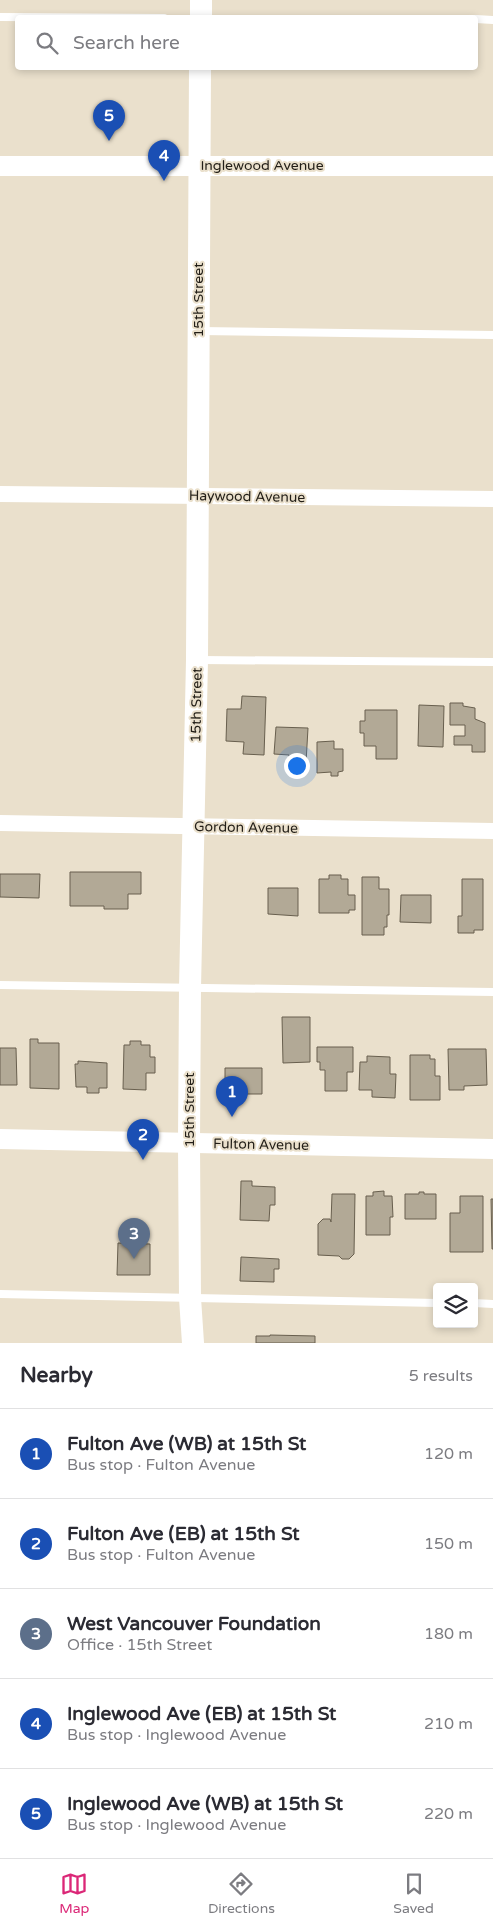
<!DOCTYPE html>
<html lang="en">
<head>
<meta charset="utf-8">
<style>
  body { margin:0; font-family:"Varela Round",sans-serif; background:#f7f7f7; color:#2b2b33 }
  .controls { position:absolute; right:15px; bottom:15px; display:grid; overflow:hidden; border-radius:5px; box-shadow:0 2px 8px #0003 }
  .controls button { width:45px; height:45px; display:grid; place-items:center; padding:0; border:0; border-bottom:1px solid #e1e1e2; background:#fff; color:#2b2b33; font:25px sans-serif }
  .you { position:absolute; left:296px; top:765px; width:18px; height:18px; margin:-12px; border:4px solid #fff; border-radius:50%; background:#1a73e8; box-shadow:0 0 0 8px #1a73e833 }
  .badge { display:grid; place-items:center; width:32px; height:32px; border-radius:50%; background:#db2777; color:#fff; font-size:16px; font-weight:700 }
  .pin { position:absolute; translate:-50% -41px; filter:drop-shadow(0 1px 2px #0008) }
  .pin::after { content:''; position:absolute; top:26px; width:18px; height:15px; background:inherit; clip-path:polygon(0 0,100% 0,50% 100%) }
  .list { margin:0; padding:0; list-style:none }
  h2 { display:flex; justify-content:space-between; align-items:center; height:65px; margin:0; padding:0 20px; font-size:21px }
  h2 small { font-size:16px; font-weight:400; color:#7c7c81 }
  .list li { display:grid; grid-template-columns:32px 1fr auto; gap:15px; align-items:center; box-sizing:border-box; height:90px; padding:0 20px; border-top:1px solid #e1e1e2 }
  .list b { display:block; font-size:19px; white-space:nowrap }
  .list p { margin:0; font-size:16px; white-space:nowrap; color:#7c7c81 }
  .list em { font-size:16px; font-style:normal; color:#7c7c81 }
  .icon { flex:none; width:28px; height:28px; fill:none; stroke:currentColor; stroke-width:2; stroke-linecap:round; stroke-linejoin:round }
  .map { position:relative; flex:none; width:493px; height:1343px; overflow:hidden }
  .search { position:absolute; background:#fff; box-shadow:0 2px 8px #0003; left:15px; right:15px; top:15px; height:55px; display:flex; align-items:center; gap:12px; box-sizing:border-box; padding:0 18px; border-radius:5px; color:#7c7c81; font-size:19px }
  .sheet { height:515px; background:#fff }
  nav { display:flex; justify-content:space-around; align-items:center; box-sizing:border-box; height:70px; border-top:1px solid #e1e1e2; background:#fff; font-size:14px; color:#7c7c81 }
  nav a { display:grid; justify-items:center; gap:2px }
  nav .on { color:#db2777 }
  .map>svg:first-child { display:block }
  .building { fill:#b2a996; stroke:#685f4e }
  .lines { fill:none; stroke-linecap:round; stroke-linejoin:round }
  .service { stroke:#fff; stroke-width:8 }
  .minor { stroke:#fff; stroke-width:16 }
  .tertiary { stroke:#fff; stroke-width:20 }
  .secondary { stroke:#fff; stroke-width:22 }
  .labels { text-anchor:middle; stroke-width:4; stroke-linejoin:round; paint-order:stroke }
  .street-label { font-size:14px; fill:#221e17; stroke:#eae0cc }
</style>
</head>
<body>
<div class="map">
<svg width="493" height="1343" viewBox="0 0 493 1343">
  <rect width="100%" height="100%" fill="#eae0cc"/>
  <!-- building -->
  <path class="building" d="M242,696L266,697L264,755L243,754L244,742L226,741L227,709H241Z
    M450,703H463V706L475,708V719L485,723V752H472V745H454V736H465V725H450Z
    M419,705L444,706L443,747L418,746Z
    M365,710H397V759H376V746H364V733H360V721H365Z
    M276,727L308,728L306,763L289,762V755L274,754Z
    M334,741V749H343V771L338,772V776H331V772L317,773V742Z
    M70,872H141V894H128V909H104V906H70Z
    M0,874H40L39,898L0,897Z
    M329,875H341V879H348V895H355V910H349V913H319V879H329Z
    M362,877H379V889H389V915H387V927H384V935H362Z
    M462,879H483V930H474V933H458V916H462Z
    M268,888H298V916L268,914Z
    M401,895H431V923L400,922Z
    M282,1017H310V1062L283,1063Z
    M30,1039H38V1043H59V1089L30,1088Z
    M130,1041H141V1045H150V1057H155V1073H146V1090L123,1089L124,1045H130Z
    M317,1047H353V1072H347V1091H325V1070H320V1062H317Z
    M0,1048H16L17,1085H0Z
    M448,1049H486L487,1085L464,1086V1090H449Z
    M410,1055H430V1059H435V1076H440V1100H410Z
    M367,1056L390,1057V1074H396L395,1098L372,1097V1090H359L360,1062H367Z
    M78,1061L107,1063V1088H99V1093H87V1087H76L75,1064H78Z
    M225,1068H262V1094H244V1099H235V1096H225Z
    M241,1181H252V1186L275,1187V1205H270L269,1221L240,1220Z
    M384,1191V1196H392L393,1217H390V1235H366V1196H373V1192Z
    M419,1192H424V1194H436V1219H405V1194H419Z
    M332,1194H355L354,1254L349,1259H342L339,1256L318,1255V1224L323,1219H330L331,1222Z
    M460,1196H483V1252H450V1213H460Z
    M491,1199H493V1249H492Z
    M118,1243L150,1244V1275H117Z
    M241,1257L279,1259V1269H274V1282L240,1281Z
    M270,1335L315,1336V1343H256V1336H270Z"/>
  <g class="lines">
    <!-- service -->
    <path class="service" d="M0,17L164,18
      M476,19L493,20
      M200,331L493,335
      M200,660L493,662
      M0,985L493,992
      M0,1294L437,1303
      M474,1303L493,1304"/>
    <!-- minor -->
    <path class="minor" d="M0,494L493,499
      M0,823L493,831"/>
    <!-- tertiary -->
    <path class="tertiary" d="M0,166H493
      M0,1139L493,1149"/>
    <!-- secondary -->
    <path class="secondary" d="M201,18V0
      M193,1343L190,1298L189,1143L190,988L197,660L200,68"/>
  </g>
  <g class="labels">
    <!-- street labels -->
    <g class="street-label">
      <text x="262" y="170">Inglewood Avenue</text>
      <text transform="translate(198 300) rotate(-90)" y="5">15th Street</text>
      <text transform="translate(247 496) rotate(1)" y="5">Haywood Avenue</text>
      <text transform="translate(196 705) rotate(-89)" y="5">15th Street</text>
      <text transform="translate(246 827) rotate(1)" y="5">Gordon Avenue</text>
      <text transform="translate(189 1110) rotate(-90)" y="5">15th Street</text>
      <text transform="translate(261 1144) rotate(1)" y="5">Fulton Avenue</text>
    </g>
  </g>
</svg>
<div class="controls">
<button><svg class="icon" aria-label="layers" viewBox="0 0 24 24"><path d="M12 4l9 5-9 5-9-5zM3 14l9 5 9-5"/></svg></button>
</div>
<div class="you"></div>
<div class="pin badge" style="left:232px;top:1117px;background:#1a4fb4">1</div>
<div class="pin badge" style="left:143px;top:1160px;background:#1a4fb4">2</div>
<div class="pin badge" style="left:134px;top:1259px;background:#5c6f8a">3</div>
<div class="pin badge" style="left:164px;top:181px;background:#1a4fb4">4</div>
<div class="pin badge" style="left:109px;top:141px;background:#1a4fb4">5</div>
<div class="search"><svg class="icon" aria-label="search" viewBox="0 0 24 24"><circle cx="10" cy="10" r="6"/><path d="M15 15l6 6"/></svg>Search here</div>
</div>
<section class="sheet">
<h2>Nearby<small>5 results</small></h2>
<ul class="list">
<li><span class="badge" style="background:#1a4fb4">1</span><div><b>Fulton Ave (WB) at 15th St</b><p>Bus stop · Fulton Avenue</p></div><em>120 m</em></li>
<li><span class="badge" style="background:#1a4fb4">2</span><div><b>Fulton Ave (EB) at 15th St</b><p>Bus stop · Fulton Avenue</p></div><em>150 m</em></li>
<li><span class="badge" style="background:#5c6f8a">3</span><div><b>West Vancouver Foundation</b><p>Office · 15th Street</p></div><em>180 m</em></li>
<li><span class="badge" style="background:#1a4fb4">4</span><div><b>Inglewood Ave (EB) at 15th St</b><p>Bus stop · Inglewood Avenue</p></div><em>210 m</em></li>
<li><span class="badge" style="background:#1a4fb4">5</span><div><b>Inglewood Ave (WB) at 15th St</b><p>Bus stop · Inglewood Avenue</p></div><em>220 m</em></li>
</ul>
</section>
<nav>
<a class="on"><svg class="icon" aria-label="map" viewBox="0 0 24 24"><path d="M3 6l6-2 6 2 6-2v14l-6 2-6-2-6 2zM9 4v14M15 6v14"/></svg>Map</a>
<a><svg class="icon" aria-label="directions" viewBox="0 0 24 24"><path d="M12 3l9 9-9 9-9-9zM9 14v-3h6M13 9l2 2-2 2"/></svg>Directions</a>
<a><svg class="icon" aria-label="saved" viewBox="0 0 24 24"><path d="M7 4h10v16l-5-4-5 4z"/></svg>Saved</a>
</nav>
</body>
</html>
